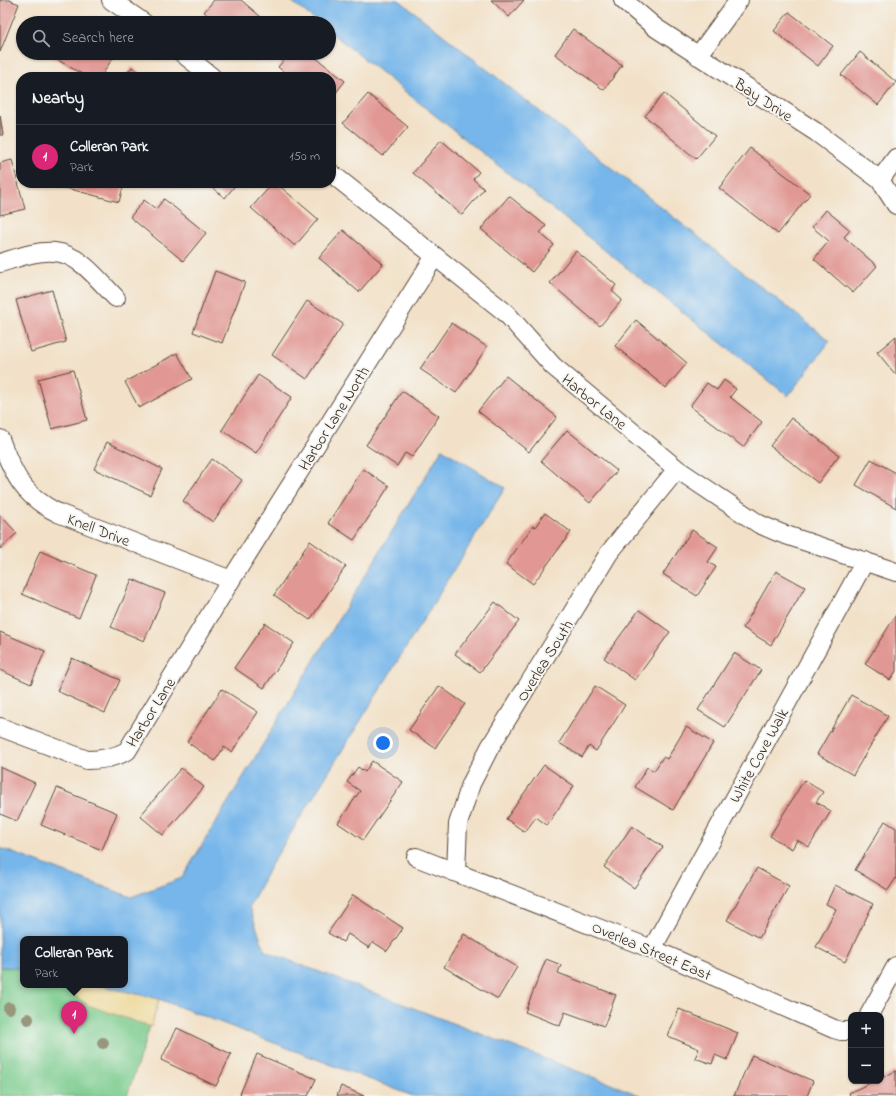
<!DOCTYPE html>
<html lang="en">
<head>
<meta charset="utf-8">
<style>
  body { margin:0; font-family:"Indie Flower",sans-serif; background:#242831; color:#f1f3f6 }
  .controls { position:absolute; right:12px; bottom:12px; display:grid; overflow:hidden; border-radius:8px; box-shadow:0 1px 3px #0004 }
  .controls button { width:36px; height:36px; display:grid; place-items:center; padding:0; border:0; border-bottom:1px solid #363941; background:#171b24; color:#f1f3f6; font:20px sans-serif }
  .you { position:absolute; left:383px; top:743px; width:14px; height:14px; margin:-10px; border:3px solid #fff; border-radius:50%; background:#1a73e8; box-shadow:0 0 0 6px #1a73e833 }
  .badge { display:grid; place-items:center; width:26px; height:26px; border-radius:50%; background:#db2777; color:#fff; font-size:13px; font-weight:700 }
  .pin { position:absolute; translate:-50% -33px; filter:drop-shadow(0 1px 2px #0008) }
  .pin::after { content:''; position:absolute; top:21px; width:14px; height:12px; background:inherit; clip-path:polygon(0 0,100% 0,50% 100%) }
  .popup { position:absolute; left:20px; top:936px; width:108px; height:52px; box-sizing:border-box; display:grid; place-content:center; border-radius:8px; background:#171b24; filter:drop-shadow(0 1px 3px #0005); font-size:13px; white-space:nowrap; color:#9ea1a6 }
  .popup b { font-size:15px; color:#f1f3f6 }
  .popup::after { content:''; position:absolute; left:50%; top:100%; margin-left:-8px; border:8px solid transparent; border-top-color:#171b24 }
  .list { margin:0; padding:0; list-style:none }
  h2 { display:flex; justify-content:space-between; align-items:center; height:52px; margin:0; padding:0 16px; font-size:17px }
  h2 small { font-size:13px; font-weight:400; color:#9ea1a6 }
  .list li { display:grid; grid-template-columns:26px 1fr auto; gap:12px; align-items:center; box-sizing:border-box; height:64px; padding:0 16px; border-top:1px solid #363941 }
  .list b { display:block; font-size:15px; white-space:nowrap }
  .list p { margin:0; font-size:13px; white-space:nowrap; color:#9ea1a6 }
  .list em { font-size:13px; font-style:normal; color:#9ea1a6 }
  .icon { flex:none; width:22px; height:22px; fill:none; stroke:currentColor; stroke-width:2; stroke-linecap:round; stroke-linejoin:round }
  .map { position:relative; flex:none; width:896px; height:1096px; overflow:hidden }
  .search { position:absolute; background:#171b24; box-shadow:0 1px 3px #0004; left:16px; top:16px; width:320px; height:44px; display:flex; align-items:center; gap:10px; box-sizing:border-box; padding:0 14px; border-radius:22px; color:#9ea1a6; font-size:15px }
  .panel { position:absolute; background:#171b24; box-shadow:0 1px 3px #0004; left:16px; top:72px; width:320px; height:116px; border-radius:16px }
  .map>svg:first-child { display:block }
  .green { fill:#79cb8c; stroke:#5a7a55 }
  .sand { fill:#eeda9e; stroke:#94825e }
  .water { fill:#76b6ea; stroke:#587084 }
  .building { fill:#e19793 }
  .lines { fill:none; stroke-linecap:round; stroke-linejoin:round }
  .minor-casing { stroke:#564538; stroke-width:20 }
  .minor { stroke:#fff; stroke-width:18 }
  .tree { fill:#98977d }
  .labels { text-anchor:middle; stroke-width:4; stroke-linejoin:round; paint-order:stroke }
  .street-label { font-size:16px; fill:#3b2a1e; stroke:#f6f6f2 }
</style>
</head>
<body>
<div class="map">
<svg width="896" height="1096" viewBox="0 0 896 1096">
  <rect width="100%" height="100%" fill="#f6f6f2"/>
  <filter id="ink" filterUnits="userSpaceOnUse"><feTurbulence type="fractalNoise" baseFrequency=".025" numOctaves="2"/><feDisplacementMap in="SourceGraphic" scale="8" xChannelSelector="R" yChannelSelector="G"/><feConvolveMatrix kernelMatrix="1 2 1 2 8 2 1 2 1" color-interpolation-filters="sRGB"/></filter>
  <filter id="wash" filterUnits="userSpaceOnUse"><feTurbulence type="fractalNoise" baseFrequency=".012" numOctaves="4" result="noise"/><feDisplacementMap in="SourceGraphic" scale="16" xChannelSelector="R" yChannelSelector="G"/><feGaussianBlur stdDeviation="0.9" result="paint"/><feColorMatrix in="noise" values="0 0 0 0 0 0 0 0 0 0 0 0 0 0 0 0 0 1.4 0 .05"/><feComposite in="paint" operator="in"/></filter>
  <g filter="url(#wash)">
    <rect width="100%" height="100%" fill="#f2e1c8"/>
    <!-- green -->
    <path class="green" d="M0,967L23,968V985H98L159,999L127,1096H0Z"/>
    <!-- sand -->
    <path class="sand" d="M59,985H98L159,999L151,1027L88,1005Z"/>
    <!-- water -->
    <path class="water" d="M290,0H399L830,341L788,396L329,31V23H319Z
      M442,449L505,488L271,865L249,907L265,951L642,1096H413L159,999L98,985H125V939H23V968L0,967V848L131,897L182,878Z"/>
    <g id="blocks">
      <!-- building -->
      <path class="building" d="M0,0H9L19,4L0,52Z
        M214,0H241L268,23H217L204,12Z
        M491,0H524L509,17Z
        M789,12L833,46L818,66L774,31Z
        M573,29L622,65L604,90L555,54Z
        M860,52L896,82L878,105L841,75Z
        M46,53H112L115,54L101,77H87Z
        M290,53H310L345,81L331,99V77H290L278,67Z
        M132,67L145,77H124Z
        M664,93L715,136L696,159L645,116Z
        M368,94L408,127L383,156L343,123Z
        M0,115L3,135H0Z
        M441,140L479,172L473,179L484,189L462,215L413,173Z
        M750,148L810,194L778,234L719,188Z
        M12,160L25,209L0,215V163Z
        M59,183H124L119,202L59,186Z
        M206,183H237L225,198Z
        M273,183H276L318,219L295,246L251,208Z
        M509,196L546,226L540,233L554,245L532,272L481,229Z
        M164,199L206,233L183,261L130,217L144,200L156,209Z
        M826,210L850,230L844,237L877,266L853,293L814,259L829,241L812,227Z
        M343,230L383,264L359,292L319,258Z
        M576,251L616,285L612,291L622,300L600,326L550,283Z
        M215,271L245,282L222,343L193,332Z
        M52,290L66,342L31,352L16,300Z
        M307,301L343,324L307,379L272,355Z
        M636,320L687,363L666,388L615,346Z
        M451,323L487,347L456,393L420,369Z
        M896,336V375L877,352Z
        M177,353L192,379L139,408L125,382Z
        M73,370L87,420L52,429L38,379Z
        M258,375L292,397L256,453L222,430Z
        M506,376L557,417L529,452L478,411Z
        M724,380L736,389L730,397L762,422L743,447L690,406L707,383L717,390Z
        M402,391L439,416L412,457L405,453L397,466L366,445Z
        M791,418L839,455L818,483L770,446Z
        M567,430L617,471L590,503L541,461Z
        M107,442L162,469L150,495L94,469Z
        M212,459L242,480L213,522L183,501Z
        M871,459L896,473V508L856,485Z
        M363,469L389,486L354,540L328,523Z
        M545,513L571,532L533,584L506,564L533,526L535,527Z
        M0,515L17,533L0,549Z
        M692,530L718,547L708,562L716,567L697,596L663,574Z
        M310,541L346,566L310,620L274,595Z
        M40,551L96,575L79,618L22,594Z
        M776,571L805,587L771,645L743,628Z
        M132,579L165,593L144,641L111,627Z
        M495,602L519,621L480,672L455,654Z
        M639,610L670,632L635,680L604,658Z
        M896,615V671L890,680L865,664Z
        M265,623L294,643L264,688L234,668Z
        M0,632L45,651L31,684L0,670Z
        M734,653L761,670L725,727L698,710Z
        M72,658L120,680L105,713L57,691Z
        M439,686L465,704L435,748L409,730Z
        M595,686L625,705L596,751L589,746L582,757L559,743Z
        M222,689L258,712L232,752L224,747L215,761L187,742Z
        M851,695L888,716L853,775L817,754Z
        M686,727L713,743L673,810L635,787L647,767L654,771L663,757L667,759Z
        M372,761L403,782L363,840L338,823L360,791L347,782L358,767L365,772Z
        M544,765L574,786L547,825L536,817L525,832L506,819Z
        M0,767L35,783L17,821L0,814Z
        M181,768L204,787L163,835L140,816Z
        M804,780L823,792L816,802L831,811L809,847L797,840L792,849L770,836Z
        M57,788L117,813L102,850L41,825Z
        M885,821L896,828V878L888,890L855,870Z
        M632,826L663,847L634,888L604,867Z
        M757,868L789,886L759,938L727,920Z
        M835,885L873,904L845,962L816,947L836,909L826,904Z
        M353,895L403,928L387,951L373,942L369,948L348,934L343,942L328,933Z
        M464,934L517,967L498,999L444,967Z
        M546,959L561,965L558,973L616,995L604,1026L565,1012L560,1026L525,1012Z
        M679,1009L738,1033L727,1060L715,1055L712,1064L695,1058L699,1049L668,1036Z
        M177,1028L231,1054L216,1086L161,1060Z
        M257,1054L316,1079L308,1096H245L240,1094Z
        M752,1055L813,1081L807,1096H734Z
        M896,1071V1096H850L849,1093L874,1081H881V1078Z
        M341,1086L364,1096H337Z"/>
    </g>
  </g>
  <g filter="url(#ink)">
    <use href="#blocks" fill-opacity="0" stroke="#564538" stroke-width="1"/>
    <g class="lines">
      <defs>
        <path id="minor" d="M111,0L144,23
          M623,0L656,28L816,132L880,180L896,205
          M182,53L212,77
          M698,56L739,0
          M331,173L506,313L553,366L677,469L759,524L780,533L896,572
          M880,180L896,158
          M0,263C17,258 37,250 55,252C80,254 100,282 116,298
          M0,439C13,474 23,496 58,513L231,580
          M0,727L87,760C102,760 114,758 127,751L231,580L435,256
          M416,857L652,949L834,1029L841,1031H851
          M456,872L458,824L471,784L490,747L609,553L677,469
          M652,949L865,561
          M869,1015L896,966"/>
      </defs>
      <!-- minor casing -->
      <use href="#minor" class="minor-casing"/>
      <!-- minor -->
      <use href="#minor" class="minor"/>
    </g>
    <!-- trees -->
    <g class="tree">
      <circle cx="9" cy="1008" r="6"/>
      <circle cx="28" cy="1019" r="6"/>
      <circle cx="103" cy="1043" r="6"/>
    </g>
  </g>
  <g class="labels">
    <!-- street labels -->
    <g class="street-label">
      <text transform="translate(764 99) rotate(33)" y="6">Bay Drive</text>
      <text transform="translate(595 401) rotate(39)" y="6">Harbor Lane</text>
      <text transform="translate(333 418) rotate(-58)" y="6">Harbor Lane North</text>
      <text transform="translate(99 529) rotate(21)" y="6">Knell Drive</text>
      <text transform="translate(544 660) rotate(-58)" y="6">Overlea South</text>
      <text transform="translate(150 712) rotate(-58)" y="6">Harbor Lane</text>
      <text transform="translate(758 755) rotate(-61)" y="6">White Cove Walk</text>
      <text transform="translate(652 950) rotate(23)" y="6">Overlea Street East</text>
    </g>
  </g>
</svg>
<div class="controls">
<button>+</button>
<button>−</button>
</div>
<div class="you"></div>
<div class="pin badge" style="left:74px;top:1034px">1</div>
<div class="popup"><b>Colleran Park</b>Park</div>
<div class="search"><svg class="icon" aria-label="search" viewBox="0 0 24 24"><circle cx="10" cy="10" r="6"/><path d="M15 15l6 6"/></svg>Search here</div>
<section class="panel">
<h2>Nearby<small></small></h2>
<ul class="list">
<li><span class="badge">1</span><div><b>Colleran Park</b><p>Park</p></div><em>150 m</em></li>
</ul>
</section>
</div>
</body>
</html>
